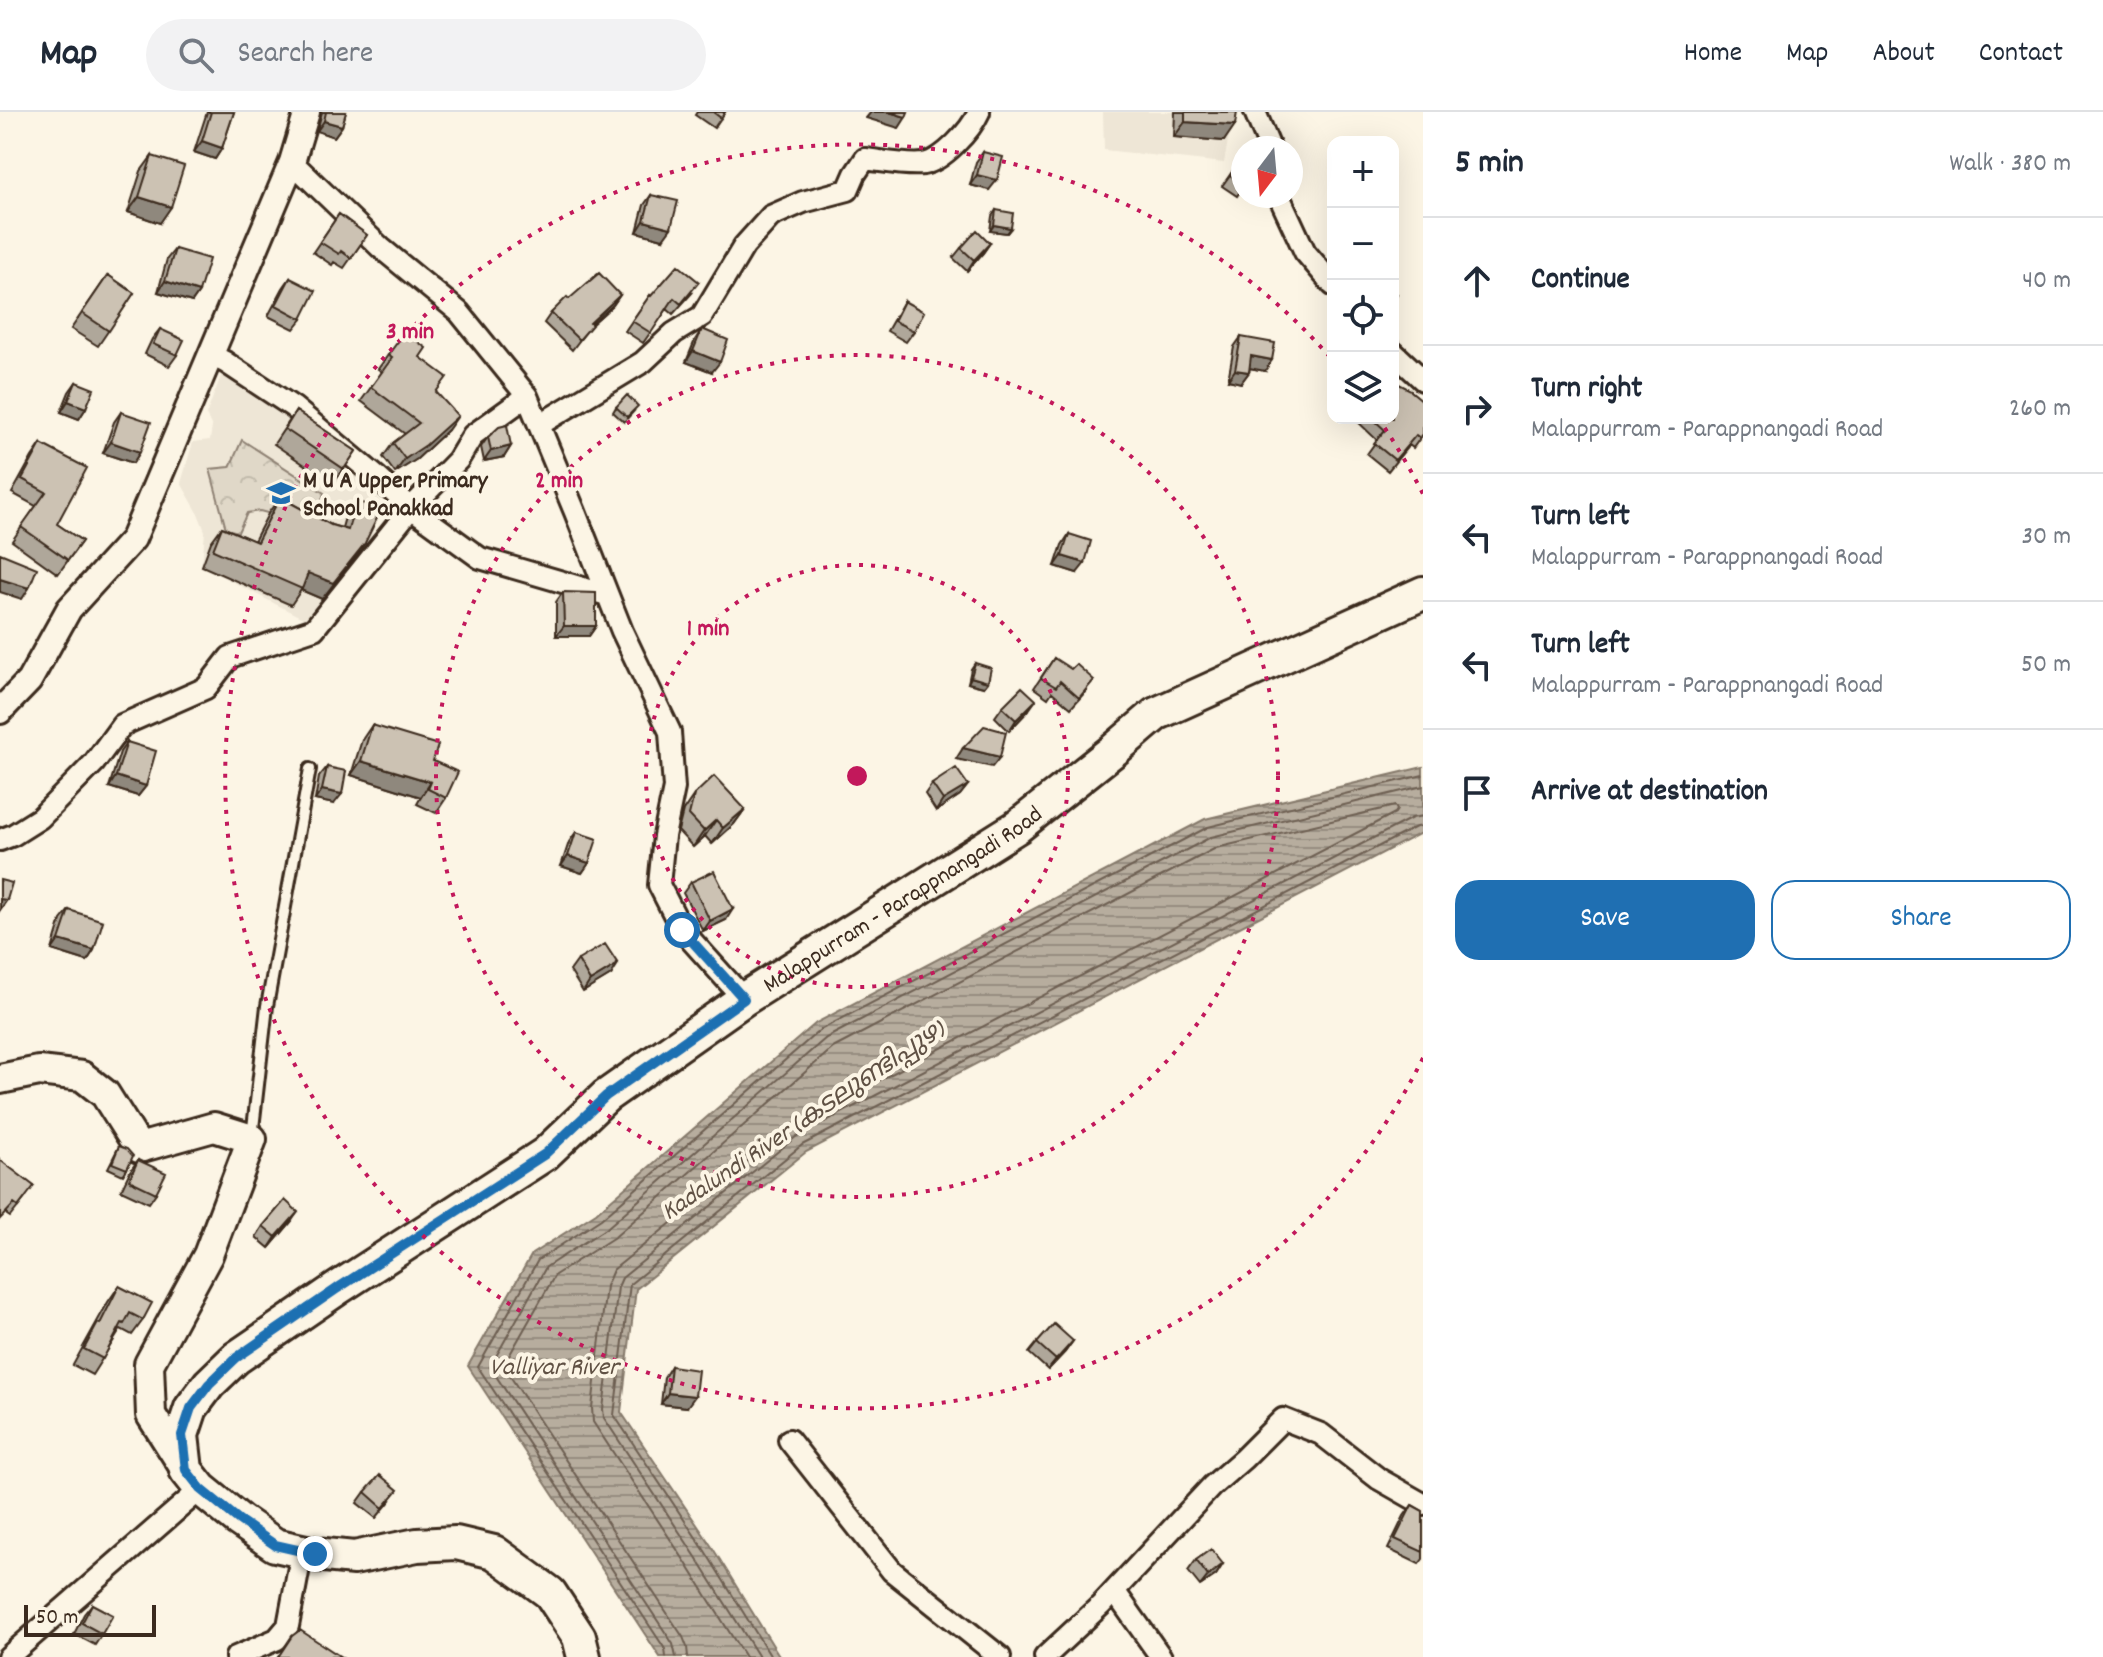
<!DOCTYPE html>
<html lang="en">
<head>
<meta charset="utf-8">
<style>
  body { margin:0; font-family:Dekko,"Noto Sans Malayalam",sans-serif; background:#f2f2f3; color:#1f2937 }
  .controls { position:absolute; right:24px; top:24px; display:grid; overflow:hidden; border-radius:16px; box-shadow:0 8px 32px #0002 }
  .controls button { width:72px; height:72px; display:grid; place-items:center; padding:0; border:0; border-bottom:2px solid #e0e1e3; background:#fff; color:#1f2937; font:40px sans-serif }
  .compass { position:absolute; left:1231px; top:24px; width:72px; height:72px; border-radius:50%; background:#fff; box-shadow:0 8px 32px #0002; rotate:196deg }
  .scale { position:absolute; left:24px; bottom:20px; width:132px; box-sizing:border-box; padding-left:8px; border:4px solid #3b2a1e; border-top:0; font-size:22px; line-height:28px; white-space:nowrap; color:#3b2a1e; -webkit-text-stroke:6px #fcf5e5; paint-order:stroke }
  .stop { position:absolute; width:24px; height:24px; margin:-18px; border:6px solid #1f6fb2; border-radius:50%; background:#fff }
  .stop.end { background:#1f6fb2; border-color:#fff; box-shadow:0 2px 8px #0008 }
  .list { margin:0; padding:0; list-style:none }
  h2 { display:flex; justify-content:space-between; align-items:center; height:104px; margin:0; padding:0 32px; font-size:34px }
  h2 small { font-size:26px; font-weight:400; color:#747a83 }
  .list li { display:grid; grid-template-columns:52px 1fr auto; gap:24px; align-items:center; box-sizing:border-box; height:128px; padding:0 32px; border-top:2px solid #e0e1e3 }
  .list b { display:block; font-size:30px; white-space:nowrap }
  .list p { margin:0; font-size:26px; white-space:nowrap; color:#747a83 }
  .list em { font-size:26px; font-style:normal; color:#747a83 }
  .actions { display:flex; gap:16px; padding:24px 32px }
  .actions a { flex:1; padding:18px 0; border:2px solid #1f6fb2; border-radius:24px; text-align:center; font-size:28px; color:#1f6fb2 }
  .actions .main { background:#1f6fb2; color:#fff }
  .icon { flex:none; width:44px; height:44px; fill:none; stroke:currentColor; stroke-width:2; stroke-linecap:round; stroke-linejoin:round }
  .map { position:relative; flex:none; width:1423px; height:1545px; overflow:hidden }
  header { display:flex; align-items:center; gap:48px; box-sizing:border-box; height:112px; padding:0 40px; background:#fff; border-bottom:2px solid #e0e1e3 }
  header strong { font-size:38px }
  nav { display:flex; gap:44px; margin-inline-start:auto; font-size:28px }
  .search { width:560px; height:72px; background:#f2f2f3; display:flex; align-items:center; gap:20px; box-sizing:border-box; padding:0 28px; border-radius:44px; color:#747a83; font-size:30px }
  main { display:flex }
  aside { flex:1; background:#fff }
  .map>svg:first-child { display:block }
  .built { fill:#eee6d6 }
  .park { fill:url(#park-crowns); stroke:#8e8173; stroke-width:2 }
  .water { fill:url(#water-rules); stroke:#85796b; stroke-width:2 }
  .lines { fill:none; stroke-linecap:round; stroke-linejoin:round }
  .shore { stroke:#6d5e51; stroke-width:2 }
  .service-casing { stroke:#3b2a1e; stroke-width:16 }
  .minor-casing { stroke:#3b2a1e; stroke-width:26 }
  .tertiary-casing { stroke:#3b2a1e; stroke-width:30 }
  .secondary-casing { stroke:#3b2a1e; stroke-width:34 }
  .primary-casing { stroke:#3b2a1e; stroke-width:38 }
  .service { stroke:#fcf5e5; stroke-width:10 }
  .minor { stroke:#fcf5e5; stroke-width:20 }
  .tertiary { stroke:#fcf5e5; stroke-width:24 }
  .secondary { stroke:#fcf5e5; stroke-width:28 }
  .primary { stroke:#fcf5e5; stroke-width:32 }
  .wall { fill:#afa79a; stroke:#3b2a1e; stroke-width:2 }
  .shaded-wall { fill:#8f887d; stroke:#3b2a1e; stroke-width:2 }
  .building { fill:#ccc2b3; stroke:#3b2a1e; stroke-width:2 }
  .route { stroke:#1f6fb2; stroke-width:10 }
  .ring { fill:none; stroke:#c2185b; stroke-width:4; stroke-dasharray:4 8 }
  .labels { text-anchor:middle; stroke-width:8; stroke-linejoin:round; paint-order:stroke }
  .poi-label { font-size:24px; font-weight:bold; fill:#3b2a1e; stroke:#fcf5e5; text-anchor:start }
  .street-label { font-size:24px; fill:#3b2a1e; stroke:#fcf5e5 }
  .water-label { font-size:26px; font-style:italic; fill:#605144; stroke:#fcf5e5 }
  .centre { fill:#c2185b; stroke:#fcf5e5; stroke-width:4 }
  .ring-label { font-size:24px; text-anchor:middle; font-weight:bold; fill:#c2185b; stroke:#fcf5e5; stroke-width:8; stroke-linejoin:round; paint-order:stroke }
</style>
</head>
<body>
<header>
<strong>Map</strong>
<div class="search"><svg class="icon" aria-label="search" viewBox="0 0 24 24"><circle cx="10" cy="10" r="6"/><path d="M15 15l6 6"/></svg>Search here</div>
<nav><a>Home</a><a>Map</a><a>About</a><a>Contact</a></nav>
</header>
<main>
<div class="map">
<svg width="1423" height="1545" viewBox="0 0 1423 1545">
  <defs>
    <pattern id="park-crowns" width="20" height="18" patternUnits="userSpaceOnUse" patternTransform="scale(2)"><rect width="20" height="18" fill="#e0d8c8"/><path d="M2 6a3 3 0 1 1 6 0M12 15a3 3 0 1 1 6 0" fill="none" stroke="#c1baab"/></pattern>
    <pattern id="water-rules" width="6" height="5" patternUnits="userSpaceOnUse" patternTransform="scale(2)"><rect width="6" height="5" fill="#b7ad9e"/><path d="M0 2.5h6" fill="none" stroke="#968d80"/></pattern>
  </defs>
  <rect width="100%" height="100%" fill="#fcf5e5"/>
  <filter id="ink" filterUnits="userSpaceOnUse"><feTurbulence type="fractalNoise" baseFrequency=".0125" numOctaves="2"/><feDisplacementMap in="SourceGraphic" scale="16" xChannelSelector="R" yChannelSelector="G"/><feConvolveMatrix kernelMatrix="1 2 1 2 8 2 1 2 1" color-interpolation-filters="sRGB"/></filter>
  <g filter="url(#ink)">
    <!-- built -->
    <path class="built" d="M1103,0H1233L1224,51L1104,38Z
      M223,259L278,294L366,362L380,390L367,447L316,513L202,454L205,419L197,399L181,371L193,330L210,328L212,315L206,303Z"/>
    <!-- park -->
    <path class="park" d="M242,328L324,381L314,414L260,399L247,401L238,420L226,417L210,357L230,355Z"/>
    <!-- water -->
    <path class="water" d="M1423,655V720L806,1040L636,1177L621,1300L712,1435L780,1545H660L468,1254L532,1142L596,1101L816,911L1205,707Z"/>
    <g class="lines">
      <!-- shore -->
      <path class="shore" d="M666,1545L665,1537L478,1255L538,1148L601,1107L820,918L1208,715L1423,663
        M676,1545L673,1532L490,1255L546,1155L608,1115L826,926L1211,725L1423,674
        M688,1545L687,1535L683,1525L504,1255L505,1251L555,1163L616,1124L833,936L1216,736L1395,694L1397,698L1395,701L791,1014L613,1158L606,1174L592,1296L593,1310L686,1451L745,1545
        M759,1545L696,1445L604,1306L603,1297L618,1175L622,1166L797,1024L1412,706L1423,704
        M771,1545L705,1439L614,1303L630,1172L802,1033L1416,715L1423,714"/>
      <defs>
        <path id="service" d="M252,1025L267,894L310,657"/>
        <path id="minor" d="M1255,0L1270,36
          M292,50L381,136L459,200L527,284L575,400L622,519L670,620L674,676L664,724L659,773L682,818L744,887
          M1279,84L1305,140L1333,173
          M1393,240L1423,268
          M211,243L225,250L293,295L378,366L411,396L480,446L607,483
          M539,313L643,250L674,221L702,204L744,134L771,104L803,90L848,78L855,62L865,47C882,49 907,54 923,52C943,49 971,18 979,0
          M0,728L13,723L40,706L94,651L122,613L206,576L230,545L314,517L411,396L458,348L473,323L527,284
          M789,1328L892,1459L1000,1545
          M1115,1480L1161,1545
          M8,1545L201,1377
          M236,1545L277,1527L288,1514L302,1439
          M1045,1545L1101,1493L1212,1374L1243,1347L1283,1307L1321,1322L1379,1367L1423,1392"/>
        <path id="tertiary" d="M0,599L29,569L69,497L133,427L292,50L307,0"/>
        <path id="secondary" d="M0,967L39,959L82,964L105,982L139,1036L214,1015L252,1027L208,1143L149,1252L151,1303L186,1358"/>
        <g id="primary">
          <path id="s1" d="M584,1545L579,1525L550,1481L494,1440L456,1431L417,1433L354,1446L315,1442L275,1433L239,1408L201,1377L186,1358L182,1323L191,1296L209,1272L236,1246L338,1176L545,1042L606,984L744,887L1017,715L1114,638L1156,602L1423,481"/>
        </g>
      </defs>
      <!-- service casing -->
      <use href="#service" class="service-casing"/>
      <!-- minor casing -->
      <use href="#minor" class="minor-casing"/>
      <!-- tertiary casing -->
      <use href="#tertiary" class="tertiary-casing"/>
      <!-- secondary casing -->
      <use href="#secondary" class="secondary-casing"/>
      <!-- primary casing -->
      <use href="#primary" class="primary-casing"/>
      <!-- service -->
      <use href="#service" class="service"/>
      <!-- minor -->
      <use href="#minor" class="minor"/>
      <!-- tertiary -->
      <use href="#tertiary" class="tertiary"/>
      <!-- secondary -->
      <use href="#secondary" class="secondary"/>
      <!-- primary -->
      <use href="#primary" class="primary"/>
    </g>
    <!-- wall -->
    <path class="wall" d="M207,0H234L222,36L215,47L194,40Z
      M322,0H346L342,14L334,25L317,19Z
      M697,0H725L714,16L695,3Z
      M1175,0H1237L1224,29L1174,25Z
      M983,40L989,78L970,73L976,50Z
      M152,44L160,111L128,100L141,59Z
      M1242,46L1243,47V75L1237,84L1222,74Z
      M651,83L663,127L637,120L644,93Z
      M996,98L1011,116L1007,121L990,119L992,104Z
      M339,102L367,123L344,156L334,150L332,153L313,140Z
      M990,131L983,141L967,159L953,146L961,136Z
      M175,137L199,180L192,190L158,180L167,147Z
      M108,163L134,181L98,234L71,217Z
      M290,166L302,207L294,217L268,204L283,176Z
      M692,181L673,202L667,197L643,231L625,219L650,183L651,184Z
      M620,183L613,193L592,212L572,238L544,211L551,201L569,187Z
      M904,189L914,219L906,230L887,219Z
      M160,217L177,243L169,254L145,242L152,227Z
      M702,217L712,260L686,250L695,228Z
      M1241,225L1265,259L1250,256L1249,260L1241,271L1228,268L1234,235Z
      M388,243L420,245L436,281L448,318L417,347L395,361L383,345L393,331L405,322L361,289L382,260L378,257Z
      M76,270L86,296L79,307L61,300L69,280Z
      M1411,279L1423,322L1413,336L1409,333L1388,359L1367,342L1377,328L1354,306H1393Z
      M616,295L634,299L624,310L613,300Z
      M296,299L356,339L333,372L274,332Z
      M121,300L140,340L133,351L103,341L114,310Z
      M488,325L511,334L504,345L484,349L481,335Z
      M41,332L57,412L82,429L58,462L12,429L36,394L12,381L32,345Z
      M280,385L331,413L342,416L345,405L356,389L365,431L322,487L301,478L291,493L202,454L211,430L222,415L254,429L269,400Z
      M1069,422L1077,461L1055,454L1062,433Z
      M563,480L596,514L589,524H556V490Z
      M1054,546L1087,578L1071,596L1052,580L1048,586L1034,576Z
      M975,551L988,570L984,575L968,571L971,557Z
      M1002,595L1028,599L1009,619L995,605Z
      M372,613L433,649L446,686L436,701L417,692L421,685L351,663L362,628Z
      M127,630L146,674L138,684L109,675L120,640Z
      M327,655L334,692L315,688L319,665Z
      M932,672L968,673L960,683L936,699L925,682Z
      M694,683L745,697L734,712L712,732L705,724L693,735L678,719L683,699Z
      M576,720L589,751L582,761L561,754L569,730Z
      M691,770L726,808L703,819L683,781Z
      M69,798L94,838L87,849L52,838L61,808Z
      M578,848L611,863L583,880L570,859Z
      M119,1034L127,1057L123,1063L108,1056Z
      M0,1048L26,1085L10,1105L7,1103Z
      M138,1048L156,1081L149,1091L121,1078L130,1059Z
      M291,1110L269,1136L256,1125L263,1114Z
      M119,1174L143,1208L132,1223L121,1217L92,1263L73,1253L108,1190Z
      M1073,1229L1065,1240L1048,1258L1029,1241L1037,1231Z
      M671,1254L687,1295L661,1292L664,1265Z
      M365,1380L391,1388L376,1406L357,1391Z
      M1412,1393L1423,1399V1447L1419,1452L1388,1437L1404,1404Z
      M1196,1448L1223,1452L1216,1463L1200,1474L1188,1459Z
      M92,1492L102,1522L95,1533L74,1522L84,1502Z"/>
    <!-- shaded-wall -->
    <path class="shaded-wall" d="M871,0H889L906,5L899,16L866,6Z
      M324,9L342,14L334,25L317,19Z
      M1185,10L1235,13L1224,29L1174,25Z
      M202,29L222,36L215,47L194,40Z
      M977,63L997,68L989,78L970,73Z
      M139,85L171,95L160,111L128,100Z
      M644,109L671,116L663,127L637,120Z
      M994,113L1011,116L1007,121L990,119Z
      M990,131L983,141L967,159L974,148Z
      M165,169L199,180L192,190L158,180Z
      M620,183L613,193L583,220L590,211Z
      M693,239L720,250L712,260L686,250Z
      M1251,244L1272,248L1265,259L1244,255Z
      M1235,258L1249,260L1241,271L1228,268Z
      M68,289L86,296L79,307L61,300Z
      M458,304L448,318L417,347L395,361L405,347Z
      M111,330L140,340L133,351L103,341Z
      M511,334L504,345L484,349L491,339Z
      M365,431L322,487L301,478L308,461Z
      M1062,444L1085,451L1077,461L1055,454Z
      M0,467L29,476L22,487L0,480Z
      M564,514H596L589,524H556Z
      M971,565L988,570L984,575L968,571Z
      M1036,588L1028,599L1009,619L1016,608Z
      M963,636L1000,645L992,655L956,647Z
      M361,649L431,670L421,685L351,663Z
      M116,664L146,674L138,684L109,675Z
      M968,673L960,683L936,699L943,688Z
      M322,678L342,682L334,692L315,688Z
      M745,697L734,712L712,732L723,716Z
      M716,708L705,724L693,735L704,719Z
      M568,744L589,751L582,761L561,754Z
      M0,787L7,788L0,798Z
      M733,797L726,808L703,819L710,809Z
      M59,828L94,838L87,849L52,838Z
      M618,852L611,863L583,880L590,869Z
      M298,1100L291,1110L269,1136L276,1125Z
      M1073,1229L1065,1240L1048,1258L1056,1248Z
      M668,1281L695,1284L687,1295L661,1292Z
      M1223,1452L1216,1463L1200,1474L1208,1464Z"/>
    <!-- building -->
    <path class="building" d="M211,0H234L222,36L202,29Z
      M326,0H346L342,14L324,9Z
      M713,0H725L721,6Z
      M889,0H908L906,5Z
      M1185,0H1237L1235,13L1185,10Z
      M983,40L1003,45L997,68L977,63Z
      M152,44L184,54L171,95L139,85Z
      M1242,46L1243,47V72L1230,63Z
      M651,83L678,89L671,116L644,109Z
      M996,98L1013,101L1011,116L994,113Z
      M339,102L367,123L351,146L341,139L339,142L320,130Z
      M977,118L990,131L974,148L961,136Z
      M175,137L209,147L199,180L165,169Z
      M678,153L699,170L681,192L674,186L651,221L632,209L650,183L651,184Z
      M599,161L620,183L590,211L592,213L579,228L551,201L567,185L569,187Z
      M108,163L134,181L109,219L82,201Z
      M290,166L316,179L302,207L276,193Z
      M1393,181L1397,182L1393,194Z
      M904,189L924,200L914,219L894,209Z
      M160,217L184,228L177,243L153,232Z
      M702,217L728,228L720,250L693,239Z
      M405,220L426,236L420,245L447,265L436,280L458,304L426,333L405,347L393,331L419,311L371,275L392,246L388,243Z
      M1241,225L1275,231L1272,248L1251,244L1249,260L1235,258Z
      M1393,269L1411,278V279L1423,289V322L1420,326L1416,323L1395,348L1374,331L1385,318L1372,306H1393Z
      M76,270L94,277L86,296L68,289Z
      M627,283L638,294L627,305L616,295Z
      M296,299L356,339L344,357L285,317Z
      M121,300L151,310L140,340L111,330Z
      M507,313L511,334L491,339L488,325L499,315Z
      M41,332L87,356L57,412L82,429L68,448L21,415L46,380L22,367Z
      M280,385L331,413L348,418L356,389L381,398L365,431L333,471L308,461L302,477L213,438L222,415L257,430Z
      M1069,422L1091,429L1085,451L1062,444Z
      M0,441L37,456L29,476L0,467Z
      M563,480L596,481V514H564Z
      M1054,546L1071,557L1076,552L1094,568L1079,586L1060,569L1056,575L1041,566Z
      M975,551L991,556L988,570L971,565Z
      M1022,575L1036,588L1016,608L1002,595Z
      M372,613L438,633L433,649L458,660L446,686L428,677L431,670L361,649Z
      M984,614L1006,620L1000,645L963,636Z
      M127,630L156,639L146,674L116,664Z
      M327,655L346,659L342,682L322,678Z
      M956,656L968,673L943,688L932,672Z
      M714,664L745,697L723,716L716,708L704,719L689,703L694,683Z
      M576,720L597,727L589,751L568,744Z
      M714,759L733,797L710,809L691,770Z
      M0,768L12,771L7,788L0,787Z
      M69,798L103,809L94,838L59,828Z
      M605,832L618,852L590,869L578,848Z
      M119,1034L127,1037L133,1044L127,1057L112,1051Z
      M0,1048L34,1074L18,1095L14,1092L0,1107Z
      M138,1048L166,1061L156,1081L129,1068Z
      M285,1088L298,1100L276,1125L263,1114Z
      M119,1174L152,1191L143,1208L130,1201L124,1212L122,1211L103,1247L84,1237L98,1211L100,1212Z
      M1054,1212L1073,1229L1056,1248L1037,1231Z
      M671,1254L698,1258L695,1284L668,1281Z
      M380,1363L398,1378L383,1396L365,1380Z
      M1412,1393L1423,1399V1440L1395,1427Z
      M1211,1437L1223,1452L1208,1464L1196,1448Z
      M92,1492L113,1503L102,1522L82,1511Z
      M300,1518L341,1545H278L292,1524Z"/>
  </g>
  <g class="lines" filter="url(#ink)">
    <!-- route -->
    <path class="route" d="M315,1442L275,1433L239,1408L201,1377L186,1358L182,1323L191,1296L209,1272L236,1246L338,1176L545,1042L606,984L744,887L682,818"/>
  </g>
  <!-- distance rings -->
  <g class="ring">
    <circle cx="857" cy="664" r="211"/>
    <circle cx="857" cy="664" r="421"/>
    <path d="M1423 946A632 632 0 1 1 1330 245M1378 306A632 632 0 0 1 1423 382"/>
  </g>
  <!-- icons -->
  <defs>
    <symbol id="school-bare" viewBox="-9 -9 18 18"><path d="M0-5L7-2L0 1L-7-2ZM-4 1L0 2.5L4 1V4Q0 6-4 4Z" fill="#1f6fb2" stroke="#fcf5e5" stroke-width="2.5" paint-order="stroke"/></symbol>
  </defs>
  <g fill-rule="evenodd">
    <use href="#school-bare" x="261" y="361" width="40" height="40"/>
  </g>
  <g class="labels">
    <!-- poi labels -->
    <g class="poi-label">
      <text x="303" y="375">M U A Upper Primary<tspan x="303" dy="28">School Panakkad</tspan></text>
    </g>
    <!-- street labels -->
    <g class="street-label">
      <text dy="8" stroke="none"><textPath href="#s1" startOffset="1424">Malappurram - Parappnangadi Road</textPath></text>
    </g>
    <!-- water labels -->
    <g class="water-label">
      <text transform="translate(802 1007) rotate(-34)" y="9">Kadalundi River (കടലുണ്ടിപ്പുഴ)</text>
      <text x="554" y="1262">Valliyar River</text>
    </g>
  </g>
  <circle cx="857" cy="664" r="12" class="centre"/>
  <g class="ring-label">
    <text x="410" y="226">3 min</text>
    <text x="559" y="375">2 min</text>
    <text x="708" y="523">1 min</text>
  </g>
</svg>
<div class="controls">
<button>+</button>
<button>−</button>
<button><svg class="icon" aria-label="locate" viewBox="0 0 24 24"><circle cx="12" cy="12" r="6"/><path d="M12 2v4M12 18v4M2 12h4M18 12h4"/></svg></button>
<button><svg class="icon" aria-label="layers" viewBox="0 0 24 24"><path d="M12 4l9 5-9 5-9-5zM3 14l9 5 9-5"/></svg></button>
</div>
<svg class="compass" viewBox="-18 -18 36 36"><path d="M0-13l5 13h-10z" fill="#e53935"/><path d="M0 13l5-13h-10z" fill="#747a83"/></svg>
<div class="scale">50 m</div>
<div class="stop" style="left:682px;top:818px"></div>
<div class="stop end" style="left:315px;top:1442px"></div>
</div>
<aside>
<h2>5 min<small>Walk · 380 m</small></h2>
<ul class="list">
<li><svg class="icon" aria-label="ahead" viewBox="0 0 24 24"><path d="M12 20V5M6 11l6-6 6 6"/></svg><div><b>Continue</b></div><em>40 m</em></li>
<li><svg class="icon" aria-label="right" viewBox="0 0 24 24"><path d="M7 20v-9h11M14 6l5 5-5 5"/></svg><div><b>Turn right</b><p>Malappurram - Parappnangadi Road</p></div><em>260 m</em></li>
<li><svg class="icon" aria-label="left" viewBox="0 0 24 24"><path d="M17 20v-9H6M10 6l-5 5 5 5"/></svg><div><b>Turn left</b><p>Malappurram - Parappnangadi Road</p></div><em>30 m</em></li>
<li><svg class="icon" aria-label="left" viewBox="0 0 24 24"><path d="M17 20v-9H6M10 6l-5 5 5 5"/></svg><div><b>Turn left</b><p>Malappurram - Parappnangadi Road</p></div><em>50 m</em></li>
<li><svg class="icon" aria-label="arrive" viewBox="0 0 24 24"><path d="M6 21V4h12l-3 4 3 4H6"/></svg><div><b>Arrive at destination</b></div></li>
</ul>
<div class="actions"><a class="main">Save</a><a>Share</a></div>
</aside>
</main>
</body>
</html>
